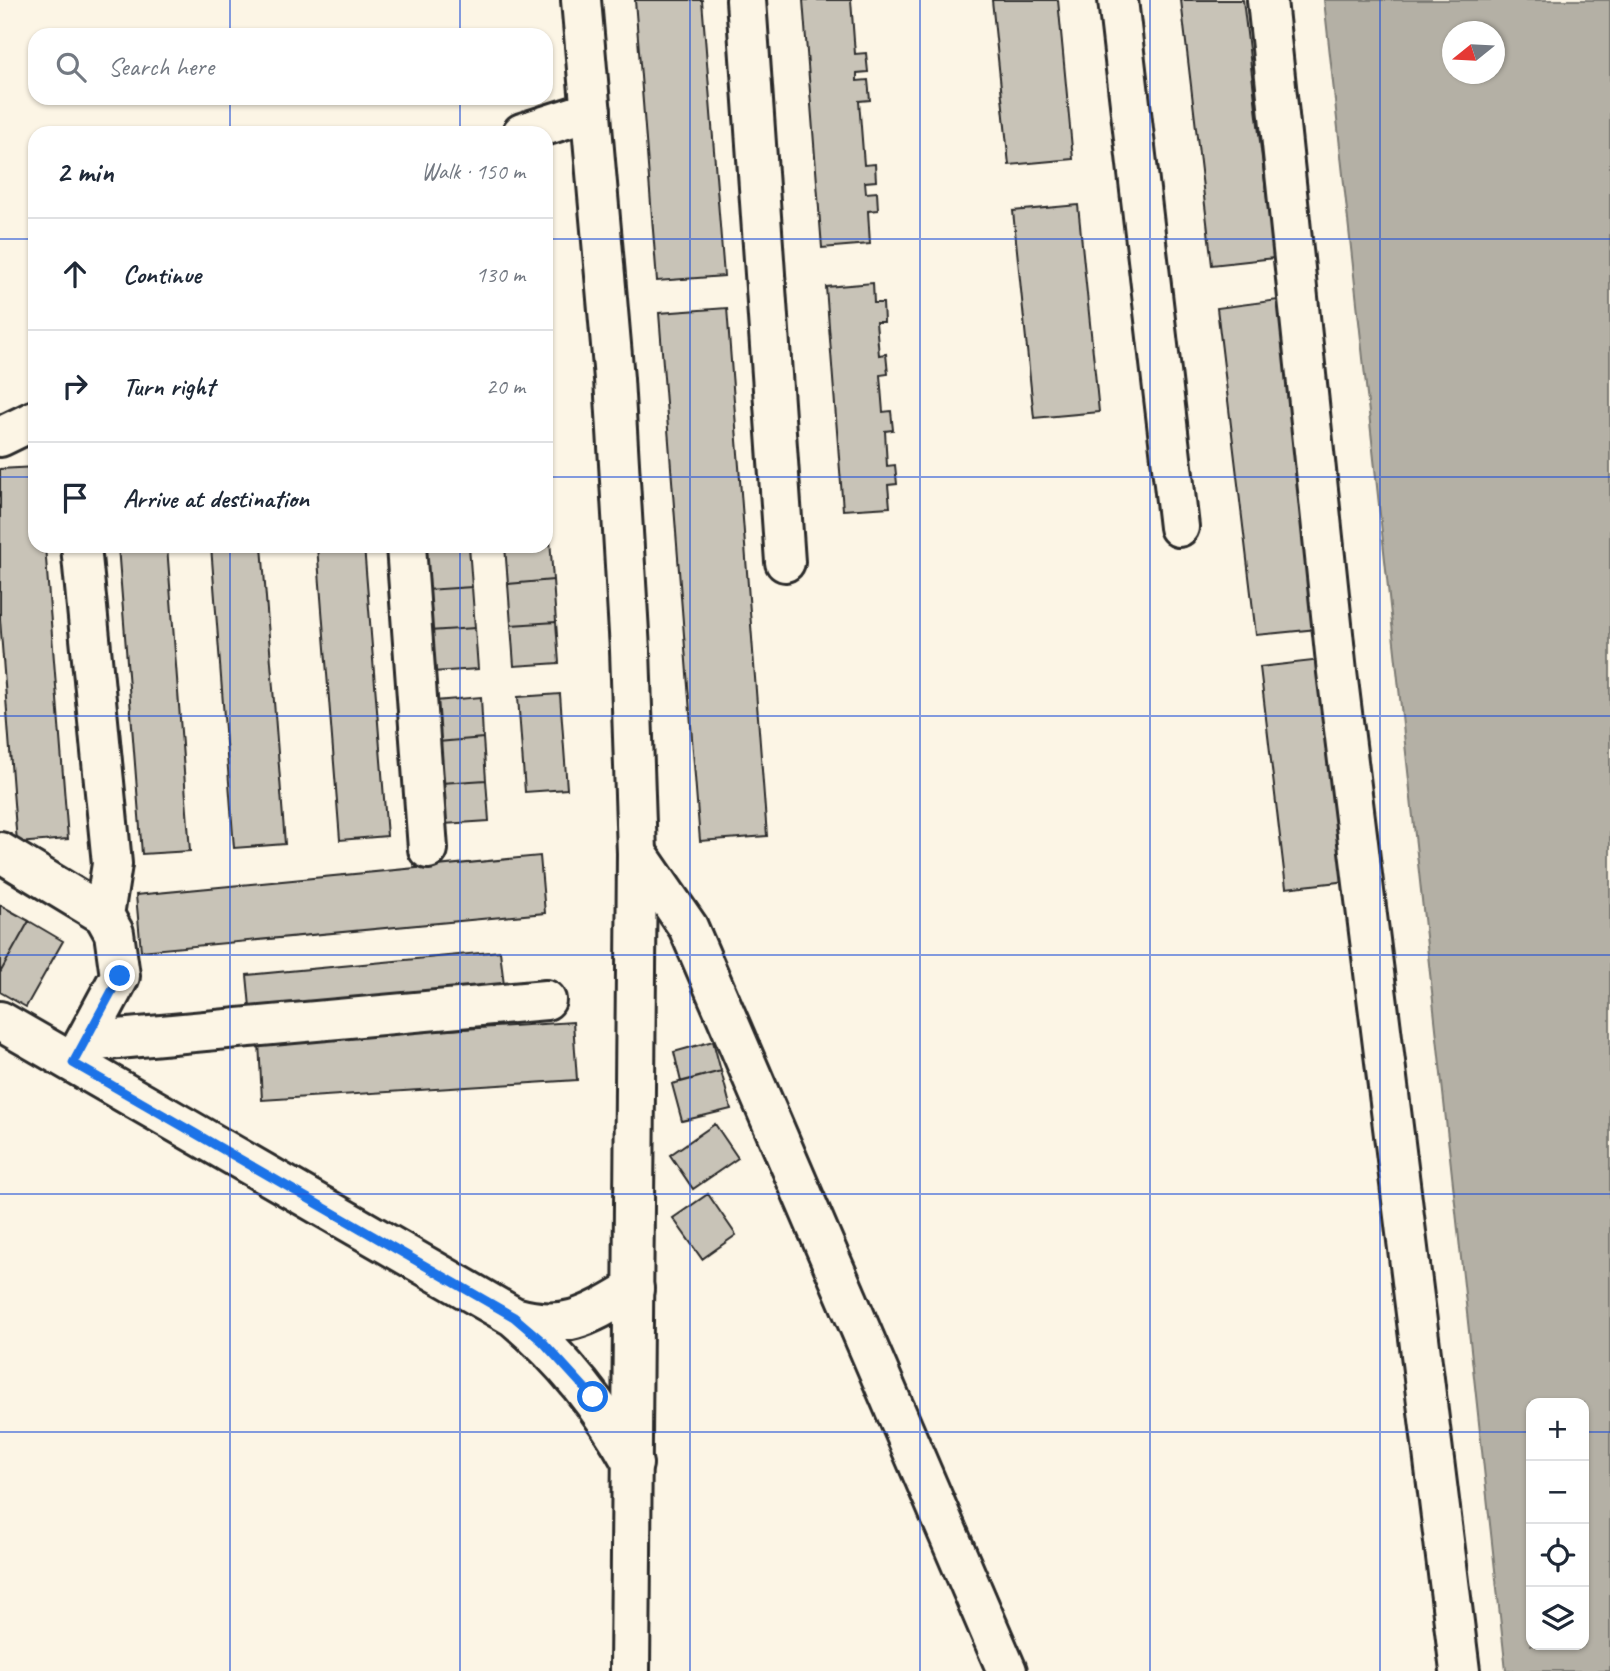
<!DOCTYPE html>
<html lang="en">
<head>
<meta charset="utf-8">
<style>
  body { margin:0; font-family:Caveat,sans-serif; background:#f2f2f3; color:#1f2937 }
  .controls { position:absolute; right:21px; bottom:21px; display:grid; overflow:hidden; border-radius:14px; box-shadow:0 2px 5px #0004 }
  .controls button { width:63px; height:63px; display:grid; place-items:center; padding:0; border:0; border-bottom:2px solid #e0e1e3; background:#fff; color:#1f2937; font:35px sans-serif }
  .compass { position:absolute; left:1442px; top:21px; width:63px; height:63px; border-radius:50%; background:#fff; box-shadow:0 2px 5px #0004; rotate:252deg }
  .stop { position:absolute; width:21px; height:21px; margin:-16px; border:5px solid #1a73e8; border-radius:50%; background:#fff }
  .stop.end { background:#1a73e8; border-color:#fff; box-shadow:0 2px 7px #0008 }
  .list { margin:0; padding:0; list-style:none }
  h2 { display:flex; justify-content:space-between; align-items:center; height:91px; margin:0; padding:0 28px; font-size:30px }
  h2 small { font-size:23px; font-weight:400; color:#747a83 }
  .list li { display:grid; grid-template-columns:46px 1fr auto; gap:21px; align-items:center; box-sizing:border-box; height:112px; padding:0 28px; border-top:2px solid #e0e1e3 }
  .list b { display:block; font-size:26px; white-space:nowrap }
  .list em { font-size:23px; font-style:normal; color:#747a83 }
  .icon { flex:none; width:38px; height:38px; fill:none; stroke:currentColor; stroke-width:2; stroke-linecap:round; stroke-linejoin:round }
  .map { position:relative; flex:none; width:1610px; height:1671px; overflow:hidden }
  .search { position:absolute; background:#fff; box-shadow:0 2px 5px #0004; left:28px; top:28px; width:525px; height:77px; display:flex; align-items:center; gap:18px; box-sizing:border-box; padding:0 24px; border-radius:21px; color:#747a83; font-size:26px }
  .panel { position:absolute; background:#fff; box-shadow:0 2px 5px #0004; left:28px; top:126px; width:525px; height:427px; border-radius:21px }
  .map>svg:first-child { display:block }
  .water { fill:#b4b0a5; stroke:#7d7b74; stroke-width:2; fill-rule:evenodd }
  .building { fill:#c8c3b7; stroke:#2b2b2b; stroke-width:2 }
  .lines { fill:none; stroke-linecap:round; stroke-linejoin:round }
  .minor-casing { stroke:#2b2b2b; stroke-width:44 }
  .major-casing { stroke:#2b2b2b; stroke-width:44 }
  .minor { stroke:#fcf5e5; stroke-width:38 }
  .major { stroke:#fcf5e5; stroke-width:38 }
  .route { stroke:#1a73e8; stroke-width:9 }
  .grid { fill:none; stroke:#1d4ed8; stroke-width:2; stroke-opacity:0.55 }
</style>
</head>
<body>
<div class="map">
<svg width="1610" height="1671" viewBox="0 0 1610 1671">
  <rect width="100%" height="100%" fill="#fcf5e5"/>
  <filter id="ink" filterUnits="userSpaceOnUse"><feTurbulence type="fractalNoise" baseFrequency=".0143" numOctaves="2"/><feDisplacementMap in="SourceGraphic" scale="14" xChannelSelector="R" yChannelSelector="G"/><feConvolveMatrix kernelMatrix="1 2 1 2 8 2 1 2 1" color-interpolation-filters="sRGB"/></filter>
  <g filter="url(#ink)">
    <!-- water -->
    <path class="water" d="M1324,0H1610V1671H1506ZM1452,32H1494V74H1452ZM1531,1403H1584V1645H1531Z"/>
    <!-- building -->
    <path class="building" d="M635,0H702L724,276L657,281Z
      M803,0H851L855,54L866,53L868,72L857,73V81L868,80L870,100L859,101L864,165L875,164L876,181L865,182L866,193L877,192L878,210L868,211L870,244L822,248Z
      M992,0H1058L1073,159L1009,165Z
      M1181,0H1243L1274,258L1212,265Z
      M1078,205L1099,412L1034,418L1013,211Z
      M873,283L874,303H883L884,322H876L879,355L886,354L888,374L880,375L883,412L891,411L893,430L885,431L887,466L895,465L897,484L888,485L890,507L843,510L826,287Z
      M1278,300L1317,629L1256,635L1217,308Z
      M727,308L767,836L700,841L659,313Z
      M35,467V546H45L68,839L17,843L0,619V469Z
      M550,539L553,580L508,584L505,546H546V540Z
      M118,546H167L190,851L142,854Z
      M211,546H262L285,844L234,848Z
      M317,546H364L387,836L340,840Z
      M469,546L472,587L426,590L423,548Z
      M553,580L556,622L511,625L508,584Z
      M472,587L475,628L429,631L426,590Z
      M556,622L559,663L514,666L511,625Z
      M475,628L478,669L432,672L429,631Z
      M1321,660L1347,881L1286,888L1260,667Z
      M560,694L567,789L525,792L518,697Z
      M481,697L483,738L438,742L435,701Z
      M483,738L486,780L441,783L438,742Z
      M486,780L489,821L444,824L441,783Z
      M540,856L545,913L141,951L136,895Z
      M0,905L29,921L0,973Z
      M29,921L63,941L26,1007L0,992V973Z
      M500,951L505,994L251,1018L247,975Z
      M573,1022L577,1080L262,1100L259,1042Z
      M713,1041L721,1071L681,1082L674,1052Z
      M721,1071L731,1109L682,1121L672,1084Z
      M715,1124L738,1158L693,1189L670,1155Z
      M708,1194L736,1235L702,1259L673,1218Z"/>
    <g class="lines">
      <defs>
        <path id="minor" d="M746,0L785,562
          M1118,0L1179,527
          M1267,0L1337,672L1460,1671
          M522,133L591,111
          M0,437L35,420
          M81,546L112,864L104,915
          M406,546L428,849
          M0,852L104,915L114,933L120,976L75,1060
          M637,853L688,927L1007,1671
          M0,1021L514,1317C564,1360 601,1406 633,1464
          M85,1042L546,1000
          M514,1317C566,1332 590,1315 634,1289"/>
        <path id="major" d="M581,0L614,379L630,650L637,853L630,1671"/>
      </defs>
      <!-- minor casing -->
      <use href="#minor" class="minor-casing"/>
      <!-- major casing -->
      <use href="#major" class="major-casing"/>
      <!-- minor -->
      <use href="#minor" class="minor"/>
      <!-- major -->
      <use href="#major" class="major"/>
    </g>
  </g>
  <g class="lines" filter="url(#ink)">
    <!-- route -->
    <path class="route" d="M120,976L73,1063L514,1317L542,1341L593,1397"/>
  </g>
  <!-- grid -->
  <path class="grid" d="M230,0V35M460,0V35M690,0V1671M920,0V1671M1150,0V1671M1380,0V1671M230,98V133M460,98V133M0,239H35M546,239H1610M0,477H35M546,477H1610M230,546V1671M460,546V1671M0,716H1610M0,955H1610M0,1194H1610M0,1432H1531M1584,1432H1610"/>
</svg>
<div class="controls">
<button>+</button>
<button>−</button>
<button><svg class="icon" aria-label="locate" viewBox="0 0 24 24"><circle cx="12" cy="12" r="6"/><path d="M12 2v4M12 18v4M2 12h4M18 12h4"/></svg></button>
<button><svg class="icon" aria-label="layers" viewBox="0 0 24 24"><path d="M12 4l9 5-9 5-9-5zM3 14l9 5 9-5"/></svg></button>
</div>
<svg class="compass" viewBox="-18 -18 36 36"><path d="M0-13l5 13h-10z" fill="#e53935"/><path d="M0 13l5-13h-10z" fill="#747a83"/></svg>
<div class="stop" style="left:593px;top:1397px"></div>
<div class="stop end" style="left:120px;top:976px"></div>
<div class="search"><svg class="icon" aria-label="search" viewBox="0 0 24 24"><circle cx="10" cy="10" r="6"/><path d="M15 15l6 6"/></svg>Search here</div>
<section class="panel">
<h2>2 min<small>Walk · 150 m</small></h2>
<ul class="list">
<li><svg class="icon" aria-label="ahead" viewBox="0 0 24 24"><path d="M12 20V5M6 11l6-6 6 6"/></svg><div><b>Continue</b></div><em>130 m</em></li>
<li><svg class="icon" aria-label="right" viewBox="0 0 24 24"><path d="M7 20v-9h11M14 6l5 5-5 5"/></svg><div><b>Turn right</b></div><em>20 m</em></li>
<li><svg class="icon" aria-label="arrive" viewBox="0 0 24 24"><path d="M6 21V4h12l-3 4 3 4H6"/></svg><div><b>Arrive at destination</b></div></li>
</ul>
</section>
</div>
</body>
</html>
